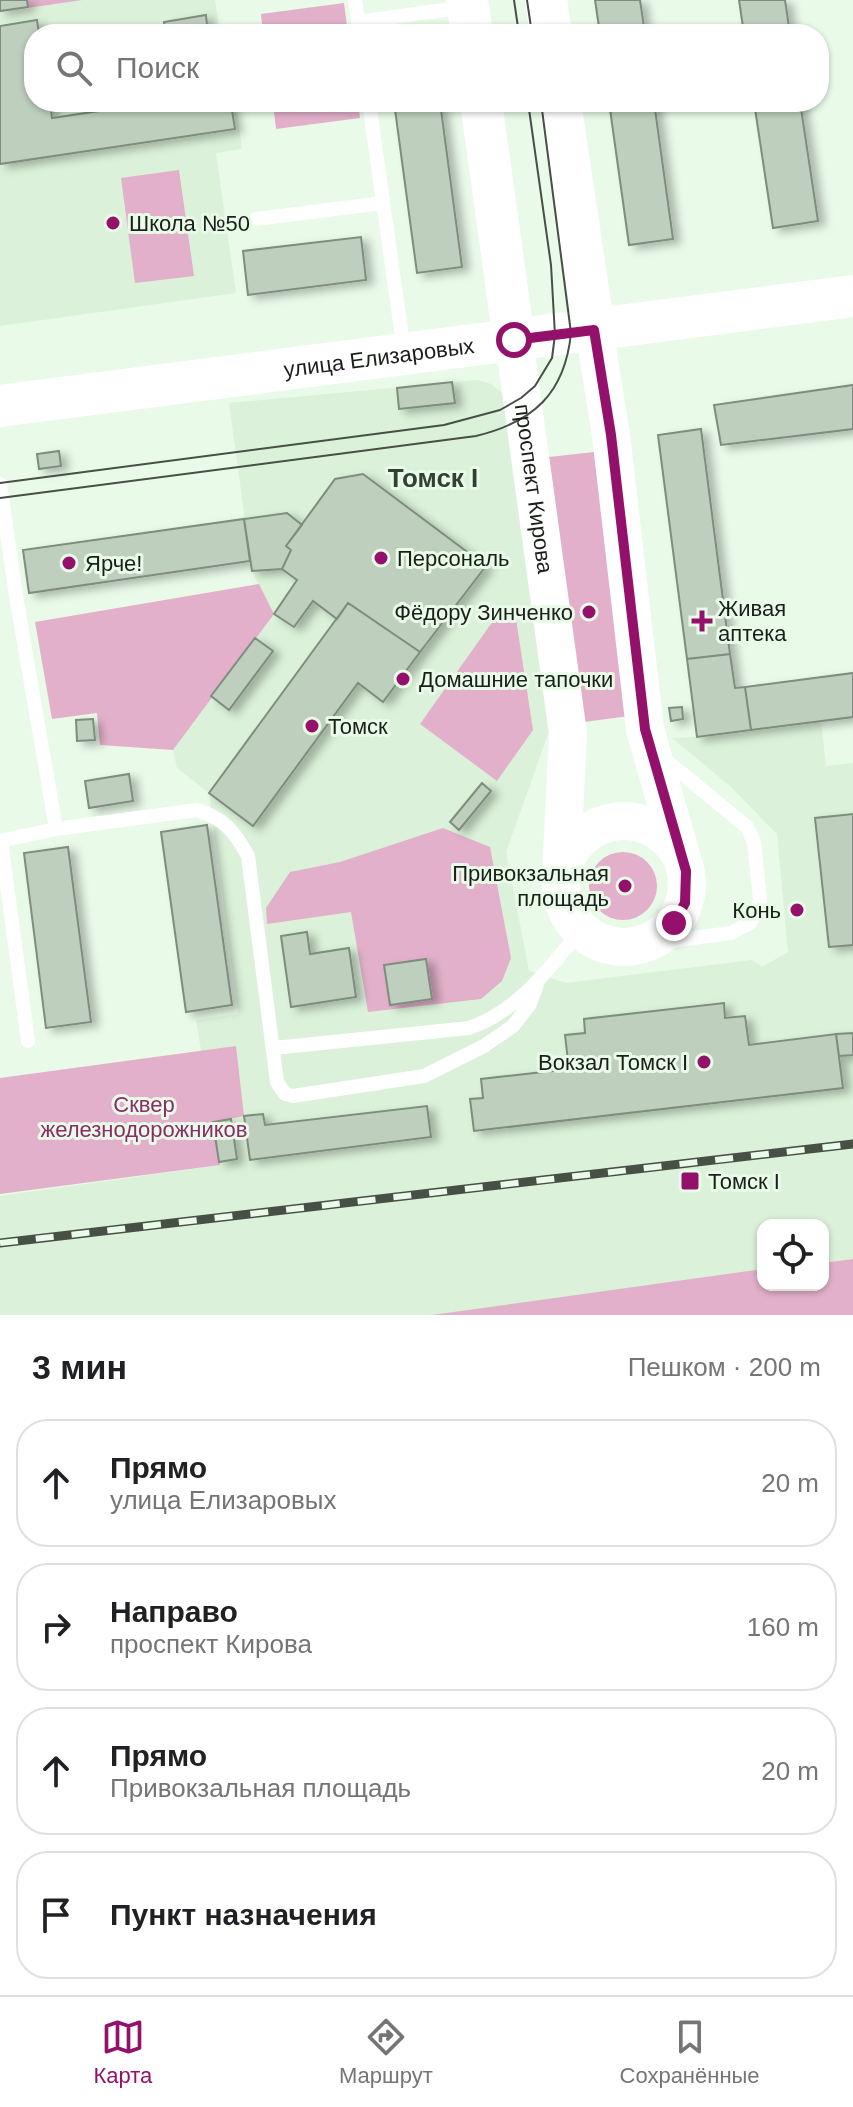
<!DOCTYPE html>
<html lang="ru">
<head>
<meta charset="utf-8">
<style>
  body { margin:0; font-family:Arial,sans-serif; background:#f2f2f2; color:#202124 }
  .controls { position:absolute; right:24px; bottom:24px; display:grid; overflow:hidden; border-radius:16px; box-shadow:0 2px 6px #0004 }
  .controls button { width:72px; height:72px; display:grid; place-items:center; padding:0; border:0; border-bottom:2px solid #e0e0e0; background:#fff; color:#202124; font:40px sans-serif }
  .stop { position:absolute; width:24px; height:24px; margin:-18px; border:6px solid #94116b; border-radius:50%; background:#fff }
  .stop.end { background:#94116b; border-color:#fff; box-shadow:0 2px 8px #0008 }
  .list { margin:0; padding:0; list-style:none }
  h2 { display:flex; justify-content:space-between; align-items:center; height:104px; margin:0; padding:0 32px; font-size:34px }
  h2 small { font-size:26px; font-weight:400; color:#757577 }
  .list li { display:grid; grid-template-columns:52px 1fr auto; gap:24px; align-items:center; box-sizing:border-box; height:128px; margin:0 16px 16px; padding:0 16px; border:2px solid #e0e0e0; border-radius:32px }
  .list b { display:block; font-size:30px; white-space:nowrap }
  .list p { margin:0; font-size:26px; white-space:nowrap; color:#757577 }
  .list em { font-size:26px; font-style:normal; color:#757577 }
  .icon { flex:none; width:44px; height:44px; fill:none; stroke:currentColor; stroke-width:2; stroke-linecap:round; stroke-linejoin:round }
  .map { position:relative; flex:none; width:853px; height:1315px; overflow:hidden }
  .search { position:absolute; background:#fff; box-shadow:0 2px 6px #0004; left:24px; right:24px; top:24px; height:88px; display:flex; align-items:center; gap:20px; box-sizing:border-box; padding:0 28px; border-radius:32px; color:#757577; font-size:30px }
  .sheet { height:680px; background:#fff }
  nav { display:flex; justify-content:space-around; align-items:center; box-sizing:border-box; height:112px; border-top:2px solid #e0e0e0; background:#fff; font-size:22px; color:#757577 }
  nav a { display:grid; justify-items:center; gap:4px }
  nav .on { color:#94116b }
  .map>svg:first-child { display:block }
  .built { fill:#dbf1d9; fill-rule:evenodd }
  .green { fill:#e2b0cb }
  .building { fill:#bfcfbe; stroke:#7e8d7d; stroke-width:2; filter:url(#shadow) }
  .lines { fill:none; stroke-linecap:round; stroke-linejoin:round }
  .service { stroke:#fff; stroke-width:14 }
  .secondary { stroke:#fff; stroke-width:38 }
  .primary { stroke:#fff; stroke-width:42 }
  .tram { stroke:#474f46; stroke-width:2 }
  .rail-casing { stroke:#474f46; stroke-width:9 }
  .rail { stroke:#e9fae8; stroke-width:6; stroke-dasharray:18; stroke-linecap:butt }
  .route { stroke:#94116b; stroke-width:10 }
  .poi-dot { fill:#94116b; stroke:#e9fae8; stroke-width:3 }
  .labels { text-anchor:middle; stroke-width:6; stroke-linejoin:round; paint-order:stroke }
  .poi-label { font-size:22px; fill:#1a2019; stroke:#e9fae8; text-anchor:start }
  .street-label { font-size:22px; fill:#1a2019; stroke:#e9fae8 }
  .park-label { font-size:22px; fill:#8a2c67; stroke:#e9fae8 }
  .quarter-label { font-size:26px; font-weight:bold; fill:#334133; stroke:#e9fae8 }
</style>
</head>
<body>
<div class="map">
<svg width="853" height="1315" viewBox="0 0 853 1315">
  <defs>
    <filter id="shadow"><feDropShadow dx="7" dy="4" stdDeviation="4" flood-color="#0004"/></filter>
  </defs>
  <rect width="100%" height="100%" fill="#e9fae8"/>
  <!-- built -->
  <path class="built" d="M0,0H215L220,34H34V102H236L242,149L216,153L236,293L0,326Z
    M478,380L491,384L501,392L508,403L551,726L506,852L529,971L566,983L752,960L762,967L788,952L777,834L729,785L672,738L697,737L821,721L826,766L853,763V1315H0V1196L220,1165L196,1020L238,1014L209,793L177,768L173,750L274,614L252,571L229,403ZM763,1225H823V1285H763Z"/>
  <!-- green -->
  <path class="green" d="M0,0H82L0,12Z
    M344,3L348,34H263L261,14Z
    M273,102H358L360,118L276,129Z
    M179,170L194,276L135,283L121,178Z
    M594,452L629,716L584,722L549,457Z
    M259,584L274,614L173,750L100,745L97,713L52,719L35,622Z
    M516,619L533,730L497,781L420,724L493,621Z
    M443,828L490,847L511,958L502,981L481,999L368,1012L351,912L267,924L266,908L290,872L340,862Z
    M589 886a34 34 0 1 1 68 0a34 34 0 1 1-68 0Z
    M236,1046L244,1116L213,1122L220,1165L0,1194V1078Z
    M853,1259V1315H432L763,1269V1285H823V1263Z"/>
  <!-- building -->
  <path class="building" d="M0,0H27L28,7L0,11Z
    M595,0H640L645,34H600Z
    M739,0H785L790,34H744Z
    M206,15L208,34H166L164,22Z
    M37,20L39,34H34V102H50L52,118L159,102H219V105L231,104L235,129L0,164V26Z
    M394,102H440L462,267L417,273Z
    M609,102H654L673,239L629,245Z
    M754,102H800L818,221L773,228Z
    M361,237L366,280L248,295L243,251Z
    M452,382L455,403L399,409L397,388Z
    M853,385V429L721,445L714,405Z
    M701,429L730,654L687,659L658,435Z
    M59,451L61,466L39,469L37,454Z
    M363,474L486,566L420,652L348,603L337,619L313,601L294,627L274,614L297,580L282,569L291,550L286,546L335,479Z
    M287,513L302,525L286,546L291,550L282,569L252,571L244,519Z
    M244,519L250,561L29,593L23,550Z
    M348,603L420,652L383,702L358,683L253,826L209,793Z
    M255,638L273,651L229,710L211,696Z
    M730,654L735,688L745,687L751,730L697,737L687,659Z
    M853,673V717L751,730L745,687Z
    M682,707L683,719L671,721L669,708Z
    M93,719L95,740L77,741L76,720Z
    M129,774L133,801L89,808L85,781Z
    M482,783L491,791L459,830L450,822Z
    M853,814V945L829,947L815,818Z
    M207,825L232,1005L186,1012L161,832Z
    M68,847L91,1022L46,1028L24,853Z
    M307,932L310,954L349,948L356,997L291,1007L281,936Z
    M426,959L432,999L390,1005L384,965Z
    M724,1003L725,1018L745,1016L749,1045L836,1034L843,1088L474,1131L470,1099L483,1098L481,1079L569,1069L565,1035L585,1033L584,1019Z
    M853,1033V1055L839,1056L836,1034Z
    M427,1106L431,1137L250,1160L244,1116L263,1114L265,1125Z
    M231,1119L237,1159L219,1162L213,1122Z"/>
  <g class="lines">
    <!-- service -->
    <path class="service" d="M355,0L360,34
      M358,22L465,7
      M369,102L404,351
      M256,219L383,203
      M0,484L16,596L56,829
      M0,841L56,829L197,810C225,819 234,831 248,856L277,1082L285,1094L293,1096L424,1076L484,1046L513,1026L530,1004L537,984
      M1,841L28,1041
      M640,945L731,933L750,923L757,912L760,899L754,842L747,827L662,757
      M274,1048L469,1028C518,1011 549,969 581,930"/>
    <!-- secondary -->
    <g class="secondary">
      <path d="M594,330L611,435L645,729L681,856"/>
      <path id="s1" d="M514,340L568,734L561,875"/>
      <circle cx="624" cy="884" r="63"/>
    </g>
    <!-- primary -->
    <g class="primary">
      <path d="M467,0L472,34"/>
      <path d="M546,0L551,34"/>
      <path d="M481,102L514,340"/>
      <path d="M560,102L594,330"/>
      <path id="s2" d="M0,406L853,296"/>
    </g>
    <!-- tram -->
    <path class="tram" d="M514,0L519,34
      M527,0L532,34
      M0,483L444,425L500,410L521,398L535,386L552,358L555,335L551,265L528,102
      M0,498L476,436C534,422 565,393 571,333L541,102"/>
    <defs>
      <path id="rail" d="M0,1243L853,1144"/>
    </defs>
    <!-- rail casing -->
    <use href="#rail" class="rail-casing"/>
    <!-- rail -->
    <use href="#rail" class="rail"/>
  </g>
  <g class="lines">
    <!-- route -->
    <path class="route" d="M514,340L594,330L611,435L645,729L686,871L685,903L674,923"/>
  </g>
  <!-- markers -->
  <g class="poi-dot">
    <circle cx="113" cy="223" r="8"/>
    <circle cx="381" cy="558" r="8"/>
    <circle cx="69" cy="563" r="8"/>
    <circle cx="589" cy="612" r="8"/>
    <path d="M698 609h8v8h8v8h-8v8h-8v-8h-8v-8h8z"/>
    <circle cx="403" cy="679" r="8"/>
    <circle cx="312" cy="726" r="8"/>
    <circle cx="625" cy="886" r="8"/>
    <circle cx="797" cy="910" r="8"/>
    <circle cx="704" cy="1062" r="8"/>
    <rect x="680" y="1171" width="20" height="20" rx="4"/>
  </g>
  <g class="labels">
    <!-- poi labels -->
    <g class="poi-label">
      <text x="129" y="231">Школа №50</text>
      <text x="397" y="566">Персональ</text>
      <text x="85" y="571">Ярче!</text>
      <text x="718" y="616">Живая<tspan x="718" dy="25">аптека</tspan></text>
      <text x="573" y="620" text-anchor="end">Фёдору Зинченко</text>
      <text x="419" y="687">Домашние тапочки</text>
      <text x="328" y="734">Томск</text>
      <text x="609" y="881" text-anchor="end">Привокзальная<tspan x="609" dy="25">площадь</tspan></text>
      <text x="781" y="918" text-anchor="end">Конь</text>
      <text x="688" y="1070" text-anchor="end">Вокзал Томск I</text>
      <text x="708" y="1189">Томск I</text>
    </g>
    <!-- street labels -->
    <g class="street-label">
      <text dy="8" stroke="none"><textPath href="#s2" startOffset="382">улица Елизаровых</textPath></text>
      <text dy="8" stroke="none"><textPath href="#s1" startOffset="150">проспект Кирова</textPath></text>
    </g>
    <!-- park labels -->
    <g class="park-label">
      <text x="144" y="1112">Сквер<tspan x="144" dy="25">железнодорожников</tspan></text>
    </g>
    <!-- quarter labels -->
    <g class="quarter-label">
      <text x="433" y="487">Томск I</text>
    </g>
  </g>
</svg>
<div class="controls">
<button><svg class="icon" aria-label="locate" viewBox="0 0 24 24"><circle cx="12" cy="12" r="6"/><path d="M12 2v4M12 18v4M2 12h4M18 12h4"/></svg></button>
</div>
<div class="stop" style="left:514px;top:340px"></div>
<div class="stop end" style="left:674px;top:923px"></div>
<div class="search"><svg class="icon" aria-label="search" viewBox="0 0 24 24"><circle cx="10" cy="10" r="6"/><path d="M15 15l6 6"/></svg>Поиск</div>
</div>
<section class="sheet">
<h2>3 мин<small>Пешком · 200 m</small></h2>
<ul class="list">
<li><svg class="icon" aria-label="ahead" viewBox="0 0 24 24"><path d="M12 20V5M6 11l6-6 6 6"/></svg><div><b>Прямо</b><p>улица Елизаровых</p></div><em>20 m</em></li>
<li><svg class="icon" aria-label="right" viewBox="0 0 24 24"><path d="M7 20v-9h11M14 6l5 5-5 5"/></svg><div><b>Направо</b><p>проспект Кирова</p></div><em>160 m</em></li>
<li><svg class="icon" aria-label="ahead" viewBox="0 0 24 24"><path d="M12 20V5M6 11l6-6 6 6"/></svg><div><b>Прямо</b><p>Привокзальная площадь</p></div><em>20 m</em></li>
<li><svg class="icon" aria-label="arrive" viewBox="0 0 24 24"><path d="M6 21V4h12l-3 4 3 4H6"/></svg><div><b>Пункт назначения</b></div></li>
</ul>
</section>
<nav>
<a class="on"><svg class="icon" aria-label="map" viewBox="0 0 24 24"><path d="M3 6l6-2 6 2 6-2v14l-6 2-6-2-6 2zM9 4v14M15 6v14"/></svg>Карта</a>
<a><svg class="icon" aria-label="directions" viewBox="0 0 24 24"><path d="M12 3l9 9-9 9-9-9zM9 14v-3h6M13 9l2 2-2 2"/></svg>Маршрут</a>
<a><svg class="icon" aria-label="saved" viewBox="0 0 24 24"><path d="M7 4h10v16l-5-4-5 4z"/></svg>Сохранённые</a>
</nav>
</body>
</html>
